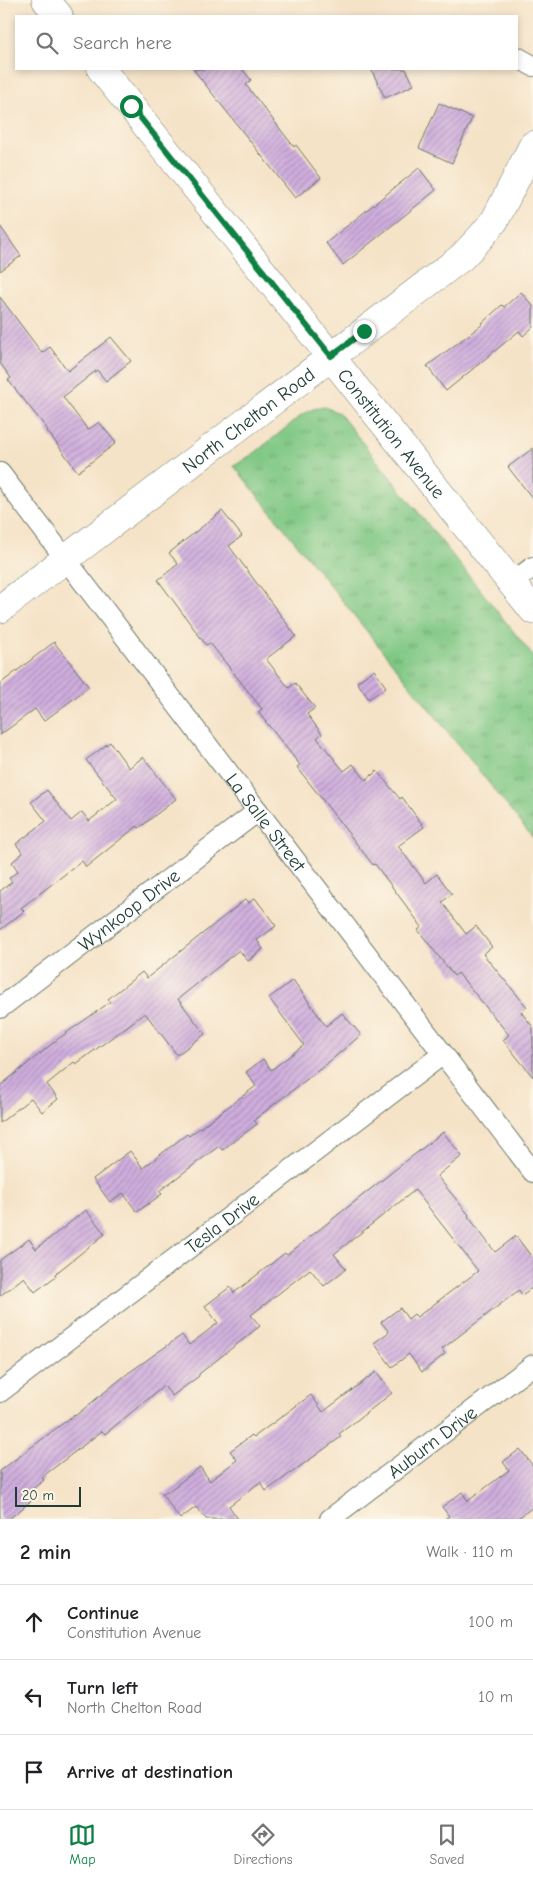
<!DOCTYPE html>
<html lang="en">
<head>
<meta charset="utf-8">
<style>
  body { margin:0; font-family:"Comic Neue",sans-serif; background:#f6f6f6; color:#202124 }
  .scale { position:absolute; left:15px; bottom:12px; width:66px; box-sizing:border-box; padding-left:5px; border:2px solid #1f3d34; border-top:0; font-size:14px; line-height:18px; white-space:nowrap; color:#1f3d34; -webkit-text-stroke:4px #fcf5e5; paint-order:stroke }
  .stop { position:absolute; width:15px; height:15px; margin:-11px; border:4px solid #0b8043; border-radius:50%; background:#fff }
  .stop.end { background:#0b8043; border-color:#fff; box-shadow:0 1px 5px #0008 }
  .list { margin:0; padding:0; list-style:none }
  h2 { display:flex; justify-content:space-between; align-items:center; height:65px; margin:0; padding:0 20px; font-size:21px }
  h2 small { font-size:16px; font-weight:400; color:#757577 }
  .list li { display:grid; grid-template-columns:32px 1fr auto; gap:15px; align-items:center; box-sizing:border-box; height:75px; padding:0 20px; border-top:1px solid #e0e0e0 }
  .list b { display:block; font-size:19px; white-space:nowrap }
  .list p { margin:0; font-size:16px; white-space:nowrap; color:#757577 }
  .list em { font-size:16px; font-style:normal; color:#757577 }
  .icon { flex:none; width:28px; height:28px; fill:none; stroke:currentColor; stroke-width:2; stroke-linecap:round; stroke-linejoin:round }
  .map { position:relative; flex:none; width:533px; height:1519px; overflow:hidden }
  .search { position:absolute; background:#fff; box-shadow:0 2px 8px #0003; left:15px; right:15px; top:15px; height:55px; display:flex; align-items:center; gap:12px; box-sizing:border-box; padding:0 18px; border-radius:0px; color:#757577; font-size:19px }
  .sheet { height:290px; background:#fff }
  nav { display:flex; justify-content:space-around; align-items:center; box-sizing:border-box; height:70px; border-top:1px solid #e0e0e0; background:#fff; font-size:14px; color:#757577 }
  nav a { display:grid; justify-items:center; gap:2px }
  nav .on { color:#0b8043 }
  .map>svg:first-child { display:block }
  .grass { fill:url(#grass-tufts); stroke:#4f825c }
  .building { fill:url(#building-hatch) }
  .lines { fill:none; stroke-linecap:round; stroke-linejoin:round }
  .street-casing { stroke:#6a7768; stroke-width:22 }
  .secondary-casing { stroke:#6a7768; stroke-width:29 }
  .primary-casing { stroke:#6a7768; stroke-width:29 }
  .street { stroke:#fff; stroke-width:20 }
  .secondary { stroke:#fff; stroke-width:28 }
  .primary { stroke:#fff; stroke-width:28 }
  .route { stroke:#0b8043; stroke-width:6 }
  .labels { text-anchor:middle; stroke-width:5; stroke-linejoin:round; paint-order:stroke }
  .street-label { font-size:19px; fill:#1f3d34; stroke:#fcf5e5 }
</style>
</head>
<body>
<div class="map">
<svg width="533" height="1519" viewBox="0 0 533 1519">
  <defs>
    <pattern id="grass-tufts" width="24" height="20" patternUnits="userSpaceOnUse" patternTransform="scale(1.25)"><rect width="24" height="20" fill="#7fc884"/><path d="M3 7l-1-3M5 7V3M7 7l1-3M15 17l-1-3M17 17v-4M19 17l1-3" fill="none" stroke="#67a46d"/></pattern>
    <pattern id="building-hatch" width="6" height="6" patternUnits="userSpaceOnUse" patternTransform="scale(1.25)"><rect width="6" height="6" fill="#d0aede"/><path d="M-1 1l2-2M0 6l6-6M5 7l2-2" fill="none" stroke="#a88fb5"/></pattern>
  </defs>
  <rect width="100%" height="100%" fill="#fcf5e5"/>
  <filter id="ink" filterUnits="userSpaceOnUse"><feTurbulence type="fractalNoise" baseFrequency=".02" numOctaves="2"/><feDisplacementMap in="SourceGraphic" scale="10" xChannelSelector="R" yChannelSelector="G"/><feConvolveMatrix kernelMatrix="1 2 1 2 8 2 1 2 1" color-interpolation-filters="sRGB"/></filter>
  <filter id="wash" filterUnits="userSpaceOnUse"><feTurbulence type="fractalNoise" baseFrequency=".0096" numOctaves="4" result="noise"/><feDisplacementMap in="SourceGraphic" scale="20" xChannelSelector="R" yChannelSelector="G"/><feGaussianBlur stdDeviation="1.12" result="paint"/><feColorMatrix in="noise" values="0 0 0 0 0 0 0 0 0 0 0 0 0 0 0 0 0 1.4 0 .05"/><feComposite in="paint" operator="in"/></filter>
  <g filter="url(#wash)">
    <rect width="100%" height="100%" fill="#f5e3c8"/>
    <!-- grass -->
    <path class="grass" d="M325,407L339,413L533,656V838L234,466L256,452L303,414L313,409Z"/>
    <g id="blocks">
      <!-- building -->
      <path class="building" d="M193,69H242L251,80L246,85L294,147L296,145L321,178L295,198Z
        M371,69H406L414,85L385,98Z
        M439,103L472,118L452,163L419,148Z
        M419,168L436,190L343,265L326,243Z
        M0,226L21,256L0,271Z
        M521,292L533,306V327L523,336L519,331L446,391L427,366L483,324L482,323L502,305L504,307Z
        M0,297L42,353L50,347L68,371L111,337L131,361L106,381L97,370L63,397L88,430L99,422L116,443L78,472L47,431L48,430L8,380L11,378L0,363Z
        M533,448V499L508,467Z
        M222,511L242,536L229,546L296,636L266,659L289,688L295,683L315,708L307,714L322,734L317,738L344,771L353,764L366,780L377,771L400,799L402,797L424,827L398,846L426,883L437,874L452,894L442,902L466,934L476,926L492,947L483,954L527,1007L521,1012L533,1027V1077L503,1040L509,1035L458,973L454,976L418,930L422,927L375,864L373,865L297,767L300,765L258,712L262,709L210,643L206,645L158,580L178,564L169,553Z
        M54,642L89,687L44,721L35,709L0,735V684Z
        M374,670L386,687L369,699L357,682Z
        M110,742L129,768L143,757L176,799L139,828L137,826L86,867L82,861L21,908L24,911L0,930V891L12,882L9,878L18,871L12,862L23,853L16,844L46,821L31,802L47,790L71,821L82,812L89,821L117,799L86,760Z
        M255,898L276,926L257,940L263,949L248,961L239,950L178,999L205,1034L177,1055L145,1013L76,1064L74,1062L47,1084L58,1099L42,1112L31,1098L0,1123V1086L58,1039L110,1002L108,999L142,972L147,978L246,899L249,903Z
        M293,980L326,1026L342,1013L361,1035L324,1066L254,1120L257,1124L222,1150L219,1146L159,1191L162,1194L137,1212L123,1193L110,1202L93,1179L130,1151L143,1168L187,1134L189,1136L256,1086L246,1072L263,1059L271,1070L304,1045L269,998Z
        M443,1132L462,1156L437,1176L469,1215L468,1216L495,1252L516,1236L533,1259V1287L522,1295L519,1290L442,1349L445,1354L422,1372L409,1354L392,1367L374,1343L389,1332L381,1322L400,1308L408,1319L414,1314L417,1317L478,1271L415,1190L334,1254L346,1269L324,1286L310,1269L251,1315L260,1326L199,1374V1376L172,1396L164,1386L105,1434L102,1431L42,1477L44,1480L26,1494L31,1501L9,1519H0V1471L74,1415L75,1416L127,1374L182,1335L189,1345L218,1323L205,1306L230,1287L234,1293L285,1253L287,1255Z
        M86,1210L105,1234L55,1274L56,1276L35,1292L24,1277L0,1296V1260L29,1239L36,1249Z
        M376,1372L392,1393L339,1434L341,1437L266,1491L260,1482L229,1506L238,1519H206L196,1507L180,1519L161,1493H166L200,1467L210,1481L237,1460L230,1451L252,1435L254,1437L311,1395L323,1412Z
        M520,1449L533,1466V1507L517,1519H445L449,1516L442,1507L462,1492L468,1501L509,1470L503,1462Z"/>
    </g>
  </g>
  <g filter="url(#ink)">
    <use href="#blocks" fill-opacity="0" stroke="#6a7768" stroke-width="1"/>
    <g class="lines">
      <defs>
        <g id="street">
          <path d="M517,57L533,66"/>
          <path id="s1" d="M0,473L533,1172"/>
          <path d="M511,583L533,567"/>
          <path id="s2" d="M0,1008L258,811"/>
          <path id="s3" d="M0,1392L443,1054"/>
          <path id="s4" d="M330,1519L533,1365"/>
        </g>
        <g id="secondary">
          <path id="s5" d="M0,609L462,257L480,238L495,220L533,145"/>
        </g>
        <g id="primary">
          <path d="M46,0L59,16"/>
          <path id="s6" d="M101,69L533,610"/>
        </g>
      </defs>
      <!-- street casing -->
      <use href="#street" class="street-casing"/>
      <!-- secondary casing -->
      <use href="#secondary" class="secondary-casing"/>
      <!-- primary casing -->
      <use href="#primary" class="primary-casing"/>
      <!-- street -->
      <use href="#street" class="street"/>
      <!-- secondary -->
      <use href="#secondary" class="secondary"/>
      <!-- primary -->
      <use href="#primary" class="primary"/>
    </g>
  </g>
  <g class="lines" filter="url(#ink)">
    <!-- route -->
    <path class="route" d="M131,106L331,356L364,331"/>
  </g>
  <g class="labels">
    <!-- street labels -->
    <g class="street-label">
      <text dy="7" stroke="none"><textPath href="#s5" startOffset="312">North Chelton Road</textPath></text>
      <text dy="7" stroke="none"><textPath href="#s6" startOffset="466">Constitution Avenue</textPath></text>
      <text dy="7" stroke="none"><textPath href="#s1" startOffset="439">La Salle Street</textPath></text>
      <text dy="7" stroke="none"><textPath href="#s2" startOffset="162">Wynkoop Drive</textPath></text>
      <text dy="7" stroke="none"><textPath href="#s3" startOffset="279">Tesla Drive</textPath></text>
      <text dy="7" stroke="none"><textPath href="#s4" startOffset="128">Auburn Drive</textPath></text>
    </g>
  </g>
</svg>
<div class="scale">20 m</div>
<div class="stop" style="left:131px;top:106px"></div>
<div class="stop end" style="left:364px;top:331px"></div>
<div class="search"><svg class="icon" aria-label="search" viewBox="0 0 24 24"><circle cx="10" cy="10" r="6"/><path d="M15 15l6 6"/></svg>Search here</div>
</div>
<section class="sheet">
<h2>2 min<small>Walk · 110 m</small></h2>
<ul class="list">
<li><svg class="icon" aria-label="ahead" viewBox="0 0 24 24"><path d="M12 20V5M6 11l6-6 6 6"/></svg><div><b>Continue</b><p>Constitution Avenue</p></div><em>100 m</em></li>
<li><svg class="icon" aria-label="left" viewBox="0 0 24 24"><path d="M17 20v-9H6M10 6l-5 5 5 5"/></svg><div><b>Turn left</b><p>North Chelton Road</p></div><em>10 m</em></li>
<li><svg class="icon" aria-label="arrive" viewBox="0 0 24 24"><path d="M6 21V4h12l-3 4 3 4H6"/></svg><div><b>Arrive at destination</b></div></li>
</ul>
</section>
<nav>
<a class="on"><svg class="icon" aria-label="map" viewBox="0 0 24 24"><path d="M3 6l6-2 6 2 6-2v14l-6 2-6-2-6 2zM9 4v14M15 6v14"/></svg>Map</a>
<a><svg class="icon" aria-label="directions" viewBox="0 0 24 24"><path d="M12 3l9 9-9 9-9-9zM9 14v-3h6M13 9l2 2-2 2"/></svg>Directions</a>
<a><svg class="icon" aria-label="saved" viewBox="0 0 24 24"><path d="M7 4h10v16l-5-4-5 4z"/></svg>Saved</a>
</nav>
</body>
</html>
